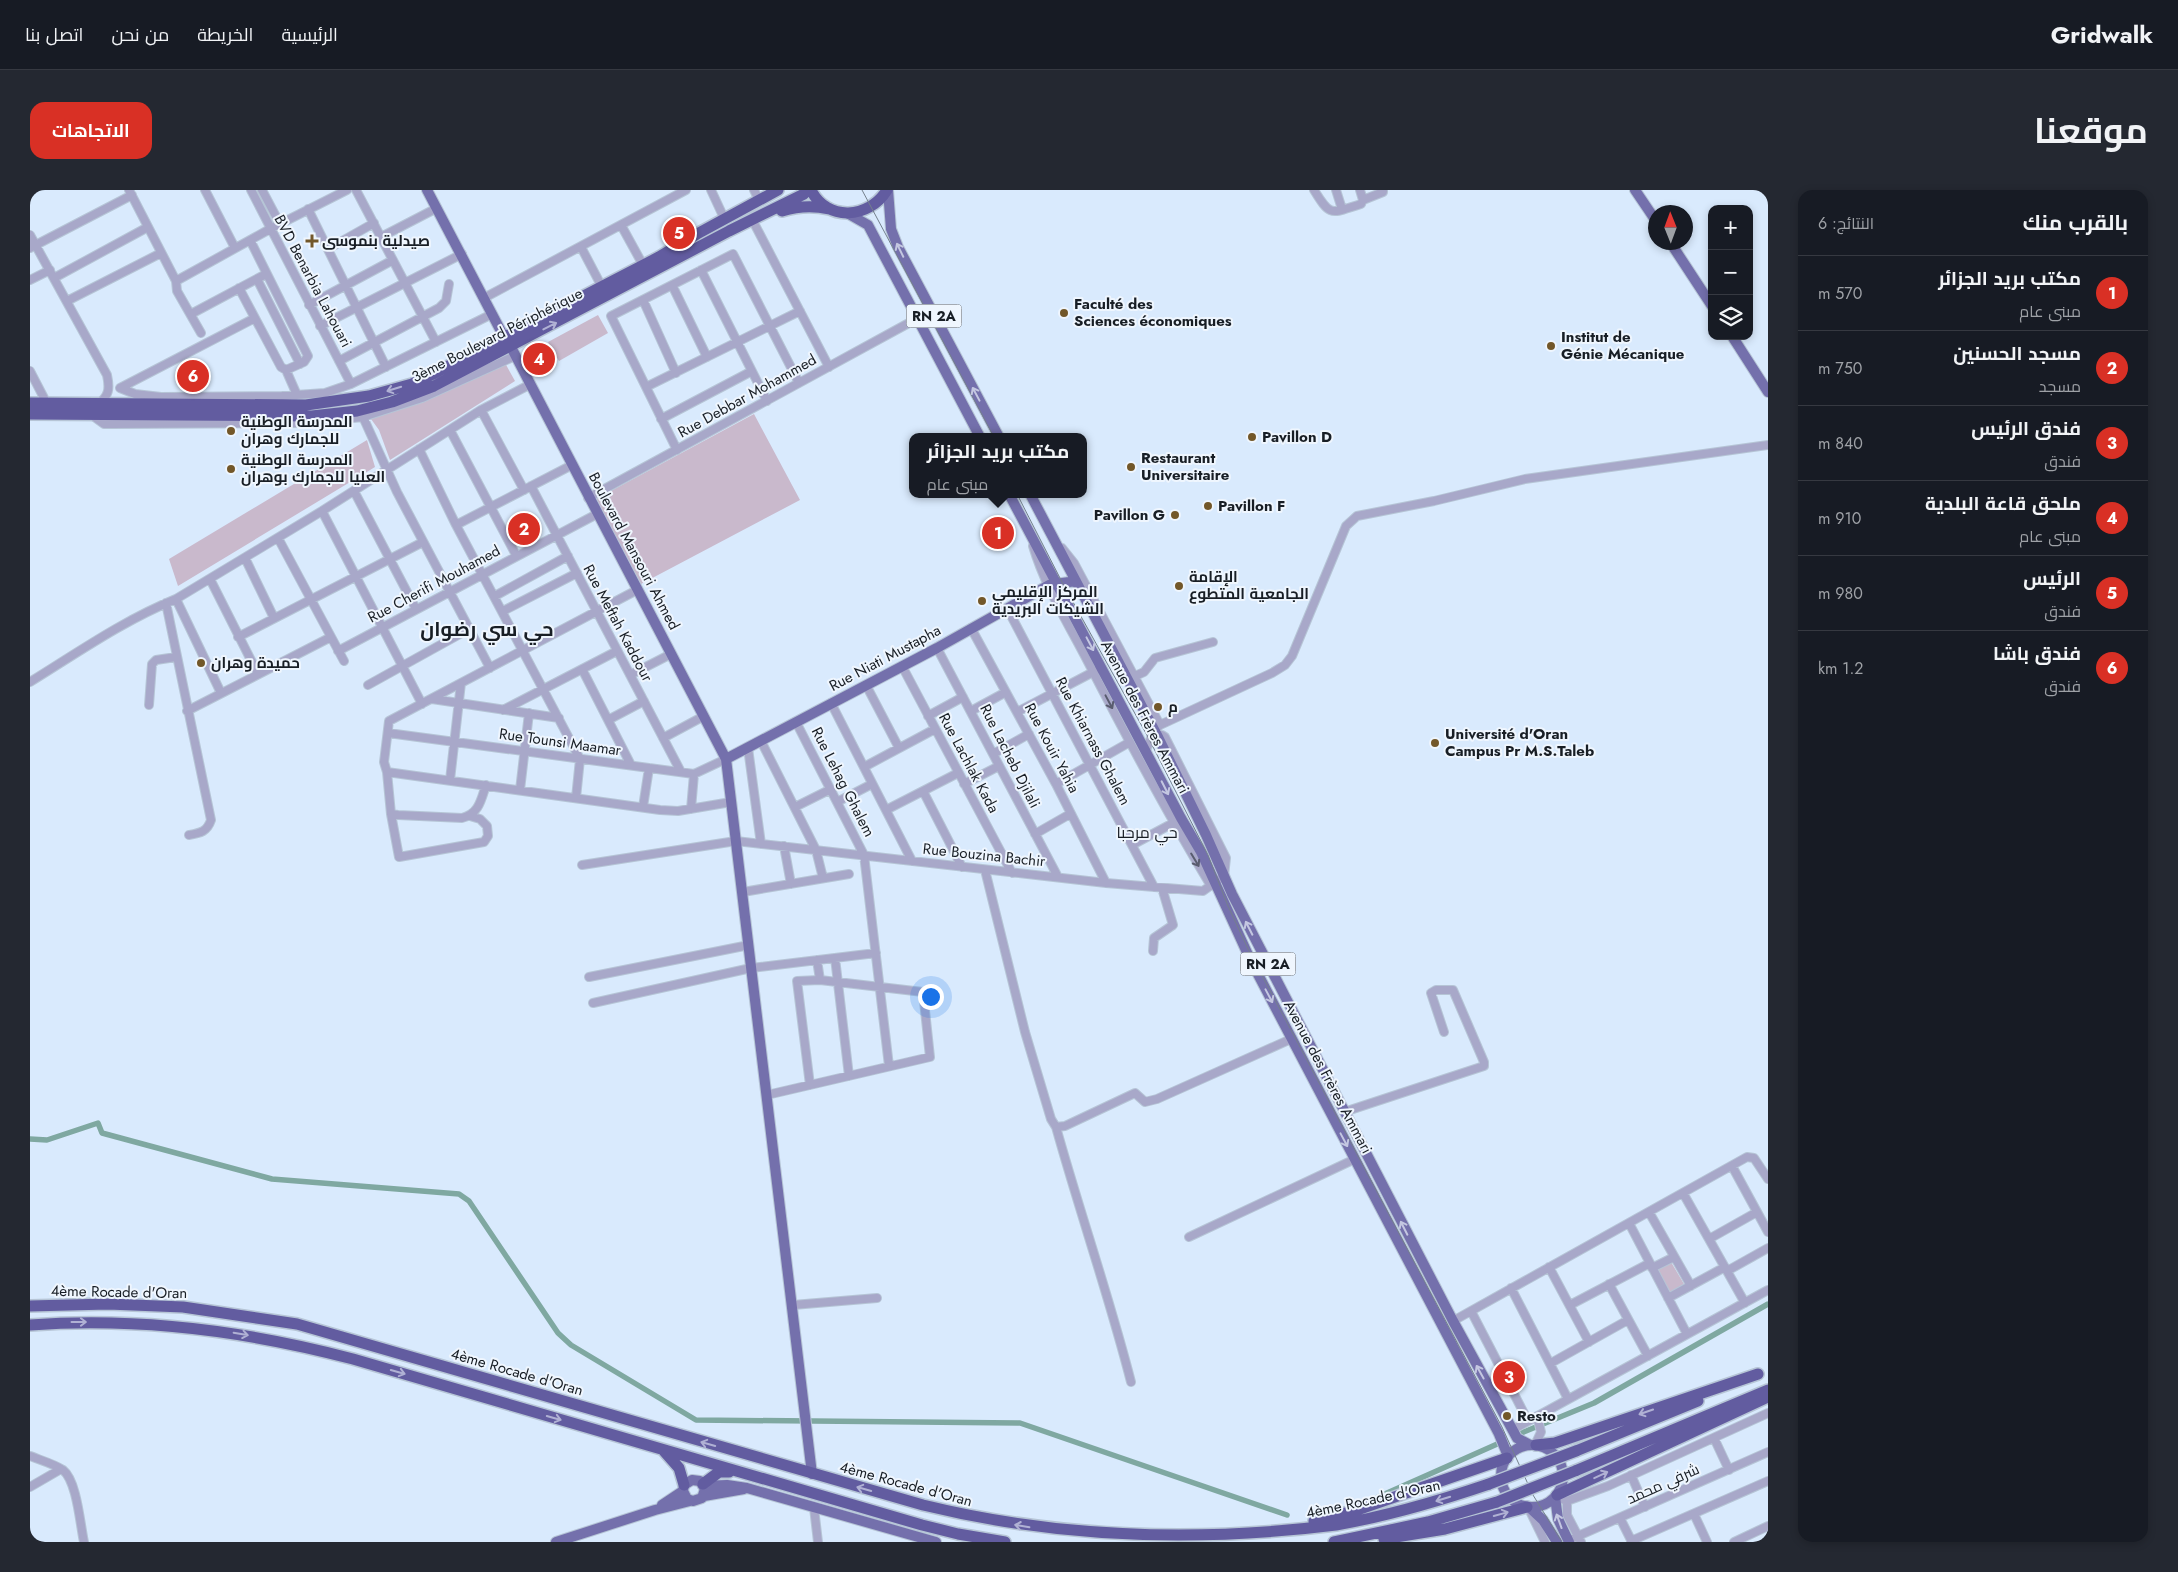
<!DOCTYPE html>
<html lang="ar">
<head>
<meta charset="utf-8">
<style>
  body { margin:0; font-family:Jost,Cairo,sans-serif; background:#242831; color:#f1f3f6; direction:rtl }
  .controls { position:absolute; right:15px; top:15px; display:grid; overflow:hidden; border-radius:10px; box-shadow:0 2px 8px #0003 }
  .controls button { width:45px; height:45px; display:grid; place-items:center; padding:0; border:0; border-bottom:1px solid #363941; background:#171b24; color:#f1f3f6; font:25px sans-serif }
  .compass { position:absolute; left:1618px; top:15px; width:45px; height:45px; border-radius:50%; background:#171b24; box-shadow:0 2px 8px #0003; rotate:359deg }
  .you { position:absolute; left:900px; top:806px; width:18px; height:18px; margin:-12px; border:4px solid #fff; border-radius:50%; background:#1a73e8; box-shadow:0 0 0 8px #1a73e833 }
  .badge { display:grid; place-items:center; width:32px; height:32px; border-radius:50%; background:#d93025; color:#fff; font-size:16px; font-weight:700 }
  .pin { position:absolute; translate:-50% -50%; border:2px solid #fff; box-shadow:0 1px 5px #0006 }
  .popup { position:absolute; left:879px; top:243px; width:178px; height:65px; box-sizing:border-box; display:grid; place-content:center; border-radius:10px; background:#171b24; filter:drop-shadow(0 1px 4px #0005); font-size:16px; white-space:nowrap; color:#9ea1a6 }
  .popup b { font-size:19px; color:#f1f3f6 }
  .popup::after { content:''; position:absolute; left:50%; top:100%; margin-left:-10px; border:10px solid transparent; border-top-color:#171b24 }
  .list { margin:0; padding:0; list-style:none }
  h2 { display:flex; justify-content:space-between; align-items:center; height:65px; margin:0; padding:0 20px; font-size:21px }
  h2 small { font-size:16px; font-weight:400; color:#9ea1a6 }
  .list li { display:grid; grid-template-columns:32px 1fr auto; gap:15px; align-items:center; box-sizing:border-box; height:75px; padding:0 20px; border-top:1px solid #363941 }
  .list b { display:block; font-size:19px; white-space:nowrap }
  .list p { margin:0; font-size:16px; white-space:nowrap; color:#9ea1a6 }
  .list em { font-size:16px; font-style:normal; color:#9ea1a6 }
  .icon { flex:none; width:28px; height:28px; fill:none; stroke:currentColor; stroke-width:2; stroke-linecap:round; stroke-linejoin:round }
  .map { position:relative; flex:none; width:1738px; height:1352px; overflow:hidden; direction:ltr; border-radius:15px }
  header { display:flex; align-items:center; gap:30px; box-sizing:border-box; height:70px; padding:0 25px; background:#171b24; border-bottom:1px solid #363941 }
  header strong { font-size:24px }
  nav { display:flex; gap:28px; margin-inline-start:auto; font-size:18px }
  .intro { display:flex; align-items:center; justify-content:space-between; box-sizing:border-box; height:120px; padding:0 30px }
  h1 { margin:0; font-size:35px }
  .button { padding:12px 22px; border-radius:15px; background:#d93025; color:#fff; font-size:18px; font-weight:700 }
  main { display:flex; gap:30px; padding:0 30px }
  aside { flex:1; background:#171b24; border-radius:15px; box-shadow:0 2px 8px #0003 }
  .map>svg:first-child { display:block }
  .green { fill:#c9b9cc }
  .lines { fill:none; stroke-linecap:round; stroke-linejoin:round }
  .canal { stroke:#7fa8a1; stroke-width:5.5 }
  .minor-casing { stroke:#b6c5d6; stroke-width:10 }
  .major-casing { stroke:#b6c5d6; stroke-width:12 }
  .highway-casing { stroke:#b6c5d6; stroke-width:14 }
  .minor { stroke:#a8a8c9; stroke-width:8 }
  .major { stroke:#7470ac; stroke-width:10 }
  .highway { stroke:#625ca0; stroke-width:11 }
  .tram { stroke:#74808c; stroke-width:1 }
  .highway-bridge-casing { stroke:#b6c5d6; stroke-width:14; stroke-linecap:butt }
  .highway-bridge { stroke:#625ca0; stroke-width:11 }
  .oneway { stroke:#c4c7e1 }
  .oneway2 { stroke:#b0b1d4 }
  .oneway3 { stroke:#595c6f }
  .poi-dot { fill:#725729; stroke:#eff6fe; stroke-width:2 }
  .labels { text-anchor:middle; stroke-width:4; stroke-linejoin:round; paint-order:stroke }
  .shield { fill:#eff6fe; stroke:#585f66; stroke-width:1 }
  .shield-label { font-size:14px; font-weight:bold; fill:#181e25 }
  .poi-label { font-size:15px; font-weight:bold; fill:#181e25; stroke:#eff6fe; text-anchor:start }
  .street-label { font-size:15px; fill:#181e25; stroke:#eff6fe }
  .neighbourhood-label { font-size:16px; fill:#181e25; stroke:#eff6fe }
  .district-label { font-size:20px; font-weight:bold; fill:#181e25; stroke:#eff6fe }
</style>
</head>
<body>
<header>
<strong>Gridwalk</strong>
<nav><a>الرئيسية</a><a>الخريطة</a><a>من نحن</a><a>اتصل بنا</a></nav>
</header>
<div class="intro"><h1>موقعنا</h1><a class="button">الاتجاهات</a></div>
<main>
<aside>
<h2>بالقرب منك<small>النتائج: 6</small></h2>
<ul class="list">
<li><span class="badge">1</span><div><b>مكتب بريد الجزائر</b><p>مبنى عام</p></div><em>570 m</em></li>
<li><span class="badge">2</span><div><b>مسجد الحسنين</b><p>مسجد</p></div><em>750 m</em></li>
<li><span class="badge">3</span><div><b>فندق الرئيس</b><p>فندق</p></div><em>840 m</em></li>
<li><span class="badge">4</span><div><b>ملحق قاعة البلدية</b><p>مبنى عام</p></div><em>910 m</em></li>
<li><span class="badge">5</span><div><b>الرئيس</b><p>فندق</p></div><em>980 m</em></li>
<li><span class="badge">6</span><div><b>فندق باشا</b><p>فندق</p></div><em>1.2 km</em></li>
</ul>
</aside>
<div class="map">
<svg width="1738" height="1352" viewBox="0 0 1738 1352">
  <rect width="100%" height="100%" fill="#d9eafd"/>
  <!-- green -->
  <path class="green" d="M568,125L578,143L529,171L518,152Z
    M475,173L485,191L360,270L349,240L341,229Z
    M724,224L770,310L611,394L566,309Z
    M337,250L345,277L148,396L139,369Z
    M1641,1072L1654,1094L1639,1103L1626,1079Z"/>
  <g class="lines">
    <!-- canal -->
    <path class="canal" d="M0,949L17,950L68,933L72,943L242,989L429,1004L439,1011L528,1143L541,1155L666,1230L990,1233L1257,1325
      M1484,1246L1564,1213L1738,1114
      M1348,1307L1474,1251"/>
    <defs>
      <path id="minor" d="M99,0L146,91L147,101L171,143
        M175,0L205,58
        M221,0L321,194
        M232,0L250,34
        M326,0L406,152
        M681,0L694,28
        M724,0L729,10
        M1284,0C1301,28 1301,23 1331,14L1333,10L1330,0
        M1306,0L1312,19
        M1333,10L1353,2V0
        M278,19L356,177
        M591,35L613,75
        M725,35L799,177
        M0,45L77,185C80,199 79,206 68,214
        M351,47L407,18
        M220,50L278,166L274,172L256,180L267,205
        M551,57L572,97
        M0,58L102,5
        M298,59L344,33
        M671,80L737,211
        M24,88L118,37
        M227,89L270,174
        M0,90L20,80
        M146,91L240,39L317,0
        M642,95L677,167
        M209,98L251,177L256,180
        M454,108L656,0
        M613,110L646,183
        M37,111L131,63
        M279,115L363,70
        M161,124L236,84
        M290,136L432,64
        M309,171L409,118L416,111L419,94
        M0,181L14,208
        M616,197L770,121
        M90,198L105,204L131,207L252,206L295,203L321,194L462,124
        M90,198L225,128
        M451,220L494,300
        M63,226L74,234H80L272,233L333,227L392,208L485,166
        M333,227L367,302L460,478
        M631,229L722,181
        M420,240L486,365
        M389,259L426,335L550,569L546,608
        M647,260L581,126L703,64L769,193
        M501,296L651,582
        M324,301L386,419
        M558,308L888,128
        M292,321L392,514
        M426,335L542,275
        M248,348L314,471
        M1003,356C1015,397 1039,435 1058,472C1097,548 1137,623 1181,696
        M1032,358L1044,373L1130,535
        M215,368L244,428
        M180,389L228,484
        M607,400L359,531L354,572L357,582L630,620L648,621L701,612
        M465,406L538,366
        M146,409L191,503
        M136,413L181,630C177,642 170,643 159,645
        M977,418L1124,697
        M473,421L547,383
        M941,438L1026,594L1076,693
        M208,447L393,352
        M907,458L1028,687
        M308,461L567,324
        M872,476L982,683
        M552,479L601,575
        M600,485L641,464
        M1103,487L1114,482L1125,468L1183,452
        M0,492C47,463 94,430 146,409L292,321L451,220L499,195
        M338,495L439,439
        M836,495L869,558
        M402,509L529,528
        M801,513L882,671
        M119,515L122,474L126,470L146,467
        M473,520L587,461
        M157,521L301,447
        M941,521L976,502
        M987,522L1067,480
        M898,526L933,507
        M578,530L614,511
        M766,532L834,665L859,876
        M358,543L664,584L696,569
        M633,548L674,526
        M731,551L786,660L793,688
        M718,558L731,654
        M1116,560L1124,541L1130,535L1242,483L1255,475L1262,466L1316,336L1327,326L1404,311L1495,289L1738,255
        M963,564L999,544
        M834,577L905,539
        M357,582L361,624L368,625L432,628C449,624 451,610 456,595
        M420,590L431,493
        M934,594L969,576
        M1026,594L1100,552
        M490,600L499,523
        M893,601L932,677
        M807,612L842,594
        M613,617L619,578
        M765,617L801,599
        M661,619L664,584
        M856,620L928,583
        M361,624L369,667L454,652L458,646L457,636L450,629L440,626
        M1005,644L1040,624
        M1102,655L1147,631
        M754,656L761,694
        M552,675L706,651L1076,693L1173,701L1194,686L1196,668L1135,547L1132,545H1127
        M955,680L995,842L1021,929L1026,937L1035,936L1105,903L1115,912L1127,909L1261,849
        M713,702L819,684
        M1123,761L1124,748L1143,735L1132,698
        M805,768L819,886
        M787,770L790,790
        M559,787L719,755
        M563,813L721,778L846,763
        M737,905C791,892 846,880 900,867L893,802L790,790L767,791L780,895
        M1314,922L1454,876V872L1423,800H1406L1401,803L1414,842
        M1026,937C1050,1023 1079,1106 1101,1192
        M1702,976L1738,1042
        M1653,1003L1715,1113
        M1619,1022L1661,1096
        M1599,1033L1657,1144
        M1159,1047L1325,969
        M1679,1049L1727,1022
        M1519,1077L1559,1152
        M1622,1078L1644,1067
        M1697,1081L1738,1058
        M1579,1094L1618,1166
        M1481,1098L1538,1209
        M1638,1108L1695,1077
        M763,1115L847,1108
        M1540,1115L1620,1073
        M1441,1121L1498,1231
        M1423,1131L1717,967L1724,968L1738,989
        M1521,1173L1598,1130
        M1482,1240L1738,1100
        M1684,1248L1699,1280
        M1505,1255L1511,1242L1507,1226
        M0,1266C10,1270 24,1274 33,1280C47,1291 50,1334 54,1352
        M1601,1285L1615,1317
        M0,1297L31,1279
        M1526,1307L1537,1311L1578,1296L1738,1223
        M1537,1311V1325L1551,1352
        M1498,1317L1515,1352
        M784,1318L788,1352
        M1664,1324L1677,1352
        M1590,1328L1602,1352
        M1539,1350L1738,1262
        M1601,1351L1738,1291
        M1704,1352L1738,1336"/>
      <path id="major" d="M397,0L474,147
        M858,0L861,39L868,57L969,247
        M1605,0L1626,31
        M817,23L838,35L950,247
        M1640,52L1682,116
        M1702,146L1738,202
        M481,157L696,569L782,1284
        M979,304L1151,628L1171,662L1220,769L1469,1244L1478,1266
        M1000,304L1127,545L1176,645L1202,704L1423,1131L1487,1248L1500,1255
        M696,569L907,458L1019,395L1046,391
        M1471 1286a31 31 0 1 1 62 0a31 31 0 1 1-62 0Z
        M674,1296L697,1295L717,1298L906,1352
        M674,1306L714,1299
        M1525,1307L1528,1329L1539,1352
        M632,1315L653,1301L654,1295L662,1290L670,1291L675,1299L672,1308L663,1311L657,1309L653,1301
        M1499,1317L1513,1330L1527,1352
        M526,1352L625,1320L660,1311"/>
      <path id="highway" d="M781,0C797,32 839,29 857,0
        M752,21C768,16 782,15 799,19
        M0,213L276,215L339,206L382,194L403,184L629,67L667,44L748,0
        M0,224L282,226L327,221L362,212L404,196L699,41L774,4
        M0,1116L78,1114L153,1117L267,1134L893,1315C1028,1348 1169,1352 1306,1335C1358,1326 1409,1311 1459,1294
        M0,1135C110,1127 217,1141 323,1169L892,1335L928,1344L975,1352
        M1506,1255L1525,1253L1728,1184
        M634,1261L649,1278L654,1295
        M1546,1261L1668,1211
        M1545,1281L1738,1200
        M673,1294L689,1282H699
        M1527,1305L1738,1207
        M1284,1331L1327,1320L1477,1268
        M1354,1349L1415,1339L1497,1317
        M1304,1352L1398,1332L1467,1312"/>
    </defs>
    <!-- minor casing -->
    <use href="#minor" class="minor-casing"/>
    <!-- major casing -->
    <use href="#major" class="major-casing"/>
    <!-- highway casing -->
    <use href="#highway" class="highway-casing"/>
    <!-- minor -->
    <use href="#minor" class="minor"/>
    <!-- major -->
    <use href="#major" class="major"/>
    <!-- highway -->
    <use href="#highway" class="highway"/>
    <!-- tram -->
    <path class="tram" d="M832,0L964,247
      M987,304L1033,394L1118,547L1178,665L1198,716L1219,761L1472,1237L1503,1305L1532,1352"/>
    <defs>
      <path id="highway-bridge" d="M1459,1294L1546,1261
        M1467,1312L1545,1281"/>
    </defs>
    <!-- highway-bridge casing -->
    <use href="#highway-bridge" class="highway-bridge-casing"/>
    <!-- highway-bridge -->
    <use href="#highway-bridge" class="highway-bridge"/>
  </g>
  <!-- one-way arrows -->
  <defs><path id="oneway-shaft" d="M-6 0H5M1.5-3L5.5 0L1.5 3" fill="none" stroke-width="1.6" stroke-linecap="round" stroke-linejoin="round" transform="scale(1.25)"/></defs>
  <g class="oneway">
    <use href="#oneway-shaft" transform="translate(870 60) rotate(-116)"/>
    <use href="#oneway-shaft" transform="translate(946 204) rotate(-118)"/>
    <use href="#oneway-shaft" transform="translate(1060 454) rotate(62)"/>
    <use href="#oneway-shaft" transform="translate(1135 598) rotate(63)"/>
    <use href="#oneway-shaft" transform="translate(1219 738) rotate(-117)"/>
    <use href="#oneway-shaft" transform="translate(1239 806) rotate(62)"/>
    <use href="#oneway-shaft" transform="translate(1314 950) rotate(62)"/>
    <use href="#oneway-shaft" transform="translate(1374 1038) rotate(-117)"/>
    <use href="#oneway-shaft" transform="translate(1450 1182) rotate(-119)"/>
    <use href="#oneway-shaft" transform="translate(1529 1331) rotate(-110)"/>
  </g>
  <g class="oneway2">
    <use href="#oneway-shaft" transform="translate(520 136) rotate(-27)"/>
    <use href="#oneway-shaft" transform="translate(364 199) rotate(163)"/>
    <use href="#oneway-shaft" transform="translate(49 1132)"/>
    <use href="#oneway-shaft" transform="translate(211 1144) rotate(10)"/>
    <use href="#oneway-shaft" transform="translate(368 1182) rotate(16)"/>
    <use href="#oneway-shaft" transform="translate(1616 1222) rotate(161)"/>
    <use href="#oneway-shaft" transform="translate(524 1228) rotate(16)"/>
    <use href="#oneway-shaft" transform="translate(678 1254) rotate(-164)"/>
    <use href="#oneway-shaft" transform="translate(1571 1285) rotate(-25)"/>
    <use href="#oneway-shaft" transform="translate(834 1299) rotate(-164)"/>
    <use href="#oneway-shaft" transform="translate(1413 1309) rotate(163)"/>
    <use href="#oneway-shaft" transform="translate(1471 1324) rotate(-15)"/>
    <use href="#oneway-shaft" transform="translate(992 1336) rotate(-171)"/>
  </g>
  <g class="oneway3">
    <use href="#oneway-shaft" transform="translate(1079 512) rotate(62)"/>
    <use href="#oneway-shaft" transform="translate(1165 670) rotate(59)"/>
  </g>
  <!-- markers -->
  <g class="poi-dot">
    <path d="M279.5 43.5h5v5h5v5h-5v5h-5v-5h-5v-5h5z"/>
    <circle cx="1034" cy="123" r="5"/>
    <circle cx="1521" cy="156" r="5"/>
    <circle cx="201" cy="241" r="5"/>
    <circle cx="1222" cy="247" r="5"/>
    <circle cx="1101" cy="277" r="5"/>
    <circle cx="201" cy="279" r="5"/>
    <circle cx="1178" cy="316" r="5"/>
    <circle cx="1145" cy="325" r="5"/>
    <circle cx="1149" cy="396" r="5"/>
    <circle cx="952" cy="411" r="5"/>
    <circle cx="171" cy="473" r="5"/>
    <circle cx="1128" cy="517" r="5"/>
    <circle cx="1405" cy="553" r="5"/>
    <circle cx="1477" cy="1226" r="5"/>
  </g>
  <g class="labels">
    <!-- shield labels -->
    <g class="shield">
      <rect x="876.5" y="114.5" width="55" height="23" rx="4"/>
      <rect x="1210.5" y="762.5" width="55" height="23" rx="4"/>
    </g>
    <g class="shield-label">
      <text x="904" y="131">RN 2A</text>
      <text x="1238" y="779">RN 2A</text>
    </g>
    <!-- poi labels -->
    <g class="poi-label">
      <text x="292" y="56">صيدلية بنموسى</text>
      <text x="1044" y="119">Faculté des<tspan x="1044" dy="17">Sciences économiques</tspan></text>
      <text x="1531" y="152">Institut de<tspan x="1531" dy="17">Génie Mécanique</tspan></text>
      <text x="211" y="237">المدرسة الوطنية<tspan x="211" dy="17">للجمارك وهران</tspan></text>
      <text x="1232" y="252">Pavillon D</text>
      <text x="1111" y="273">Restaurant<tspan x="1111" dy="17">Universitaire</tspan></text>
      <text x="211" y="275">المدرسة الوطنية<tspan x="211" dy="17">العليا للجمارك بوهران</tspan></text>
      <text x="1188" y="321">Pavillon F</text>
      <text x="1135" y="330" text-anchor="end">Pavillon G</text>
      <text x="1159" y="392">الإقامة<tspan x="1159" dy="17">الجامعية المتطوع</tspan></text>
      <text x="962" y="407">المركز الإقليمي<tspan x="962" dy="17">الشيكات البريدية</tspan></text>
      <text x="181" y="478">حميدة وهران</text>
      <text x="1138" y="522">م</text>
      <text x="1415" y="549">Université d'Oran<tspan x="1415" dy="17">Campus Pr M.S.Taleb</tspan></text>
      <text x="1487" y="1231">Resto</text>
    </g>
    <!-- street labels -->
    <g class="street-label">
      <text transform="translate(283 91) rotate(62)" y="5">BVD Benarbia Lahouari</text>
      <text transform="translate(467 145) rotate(-27)" y="5">3ème Boulevard Périphérique</text>
      <text transform="translate(717 206) rotate(-29)" y="5">Rue Debbar Mohammed</text>
      <text transform="translate(604 361) rotate(62)" y="5">Boulevard Mansouri Ahmed</text>
      <text transform="translate(404 394) rotate(-28)" y="5">Rue Cherifi Mouhamed</text>
      <text transform="translate(588 433) rotate(62)" y="5">Rue Meftah Kaddour</text>
      <text transform="translate(855 468) rotate(-28)" y="5">Rue Niati Mustapha</text>
      <text transform="translate(1115 527) rotate(62)" y="5">Avenue des Frères Ammari</text>
      <text transform="translate(1063 551) rotate(62)" y="5">Rue Khiarnass Ghalem</text>
      <text transform="translate(530 552) rotate(8)" y="5">Rue Tounsi Maamar</text>
      <text transform="translate(1022 558) rotate(62)" y="5">Rue Kouir Yahia</text>
      <text transform="translate(980 566) rotate(63)" y="5">Rue Lacheb Djilali</text>
      <text transform="translate(939 573) rotate(62)" y="5">Rue Lachlak Kada</text>
      <text transform="translate(813 592) rotate(63)" y="5">Rue Lehag Ghalem</text>
      <text transform="translate(954 665) rotate(6)" y="5">Rue Bouzina Bachir</text>
      <text transform="translate(1298 887) rotate(62)" y="5">Avenue des Frères Ammari</text>
      <text transform="translate(89 1102) rotate(1)" y="5">4ème Rocade d'Oran</text>
      <text transform="translate(487 1182) rotate(16)" y="5">4ème Rocade d'Oran</text>
      <text transform="translate(876 1294) rotate(15)" y="5">4ème Rocade d'Oran</text>
      <text transform="translate(1633 1294) rotate(-24)" y="5">شرفي محمد</text>
      <text transform="translate(1343 1309) rotate(-12)" y="5">4ème Rocade d'Oran</text>
    </g>
    <!-- neighbourhood labels -->
    <g class="neighbourhood-label">
      <text x="1117" y="648">حي مرحبا</text>
    </g>
    <!-- district labels -->
    <g class="district-label">
      <text x="457" y="446">حي سي رضوان</text>
    </g>
  </g>
</svg>
<div class="controls">
<button>+</button>
<button>−</button>
<button><svg class="icon" aria-label="layers" viewBox="0 0 24 24"><path d="M12 4l9 5-9 5-9-5zM3 14l9 5 9-5"/></svg></button>
</div>
<svg class="compass" viewBox="-18 -18 36 36"><path d="M0-13l5 13h-10z" fill="#e53935"/><path d="M0 13l5-13h-10z" fill="#9ea1a6"/></svg>
<div class="you"></div>
<div class="pin badge" style="left:968px;top:343px">1</div>
<div class="popup"><b>مكتب بريد الجزائر</b>مبنى عام</div>
<div class="pin badge" style="left:494px;top:339px">2</div>
<div class="pin badge" style="left:1479px;top:1187px">3</div>
<div class="pin badge" style="left:509px;top:169px">4</div>
<div class="pin badge" style="left:649px;top:43px">5</div>
<div class="pin badge" style="left:163px;top:186px">6</div>
</div>
</main>
</body>
</html>
